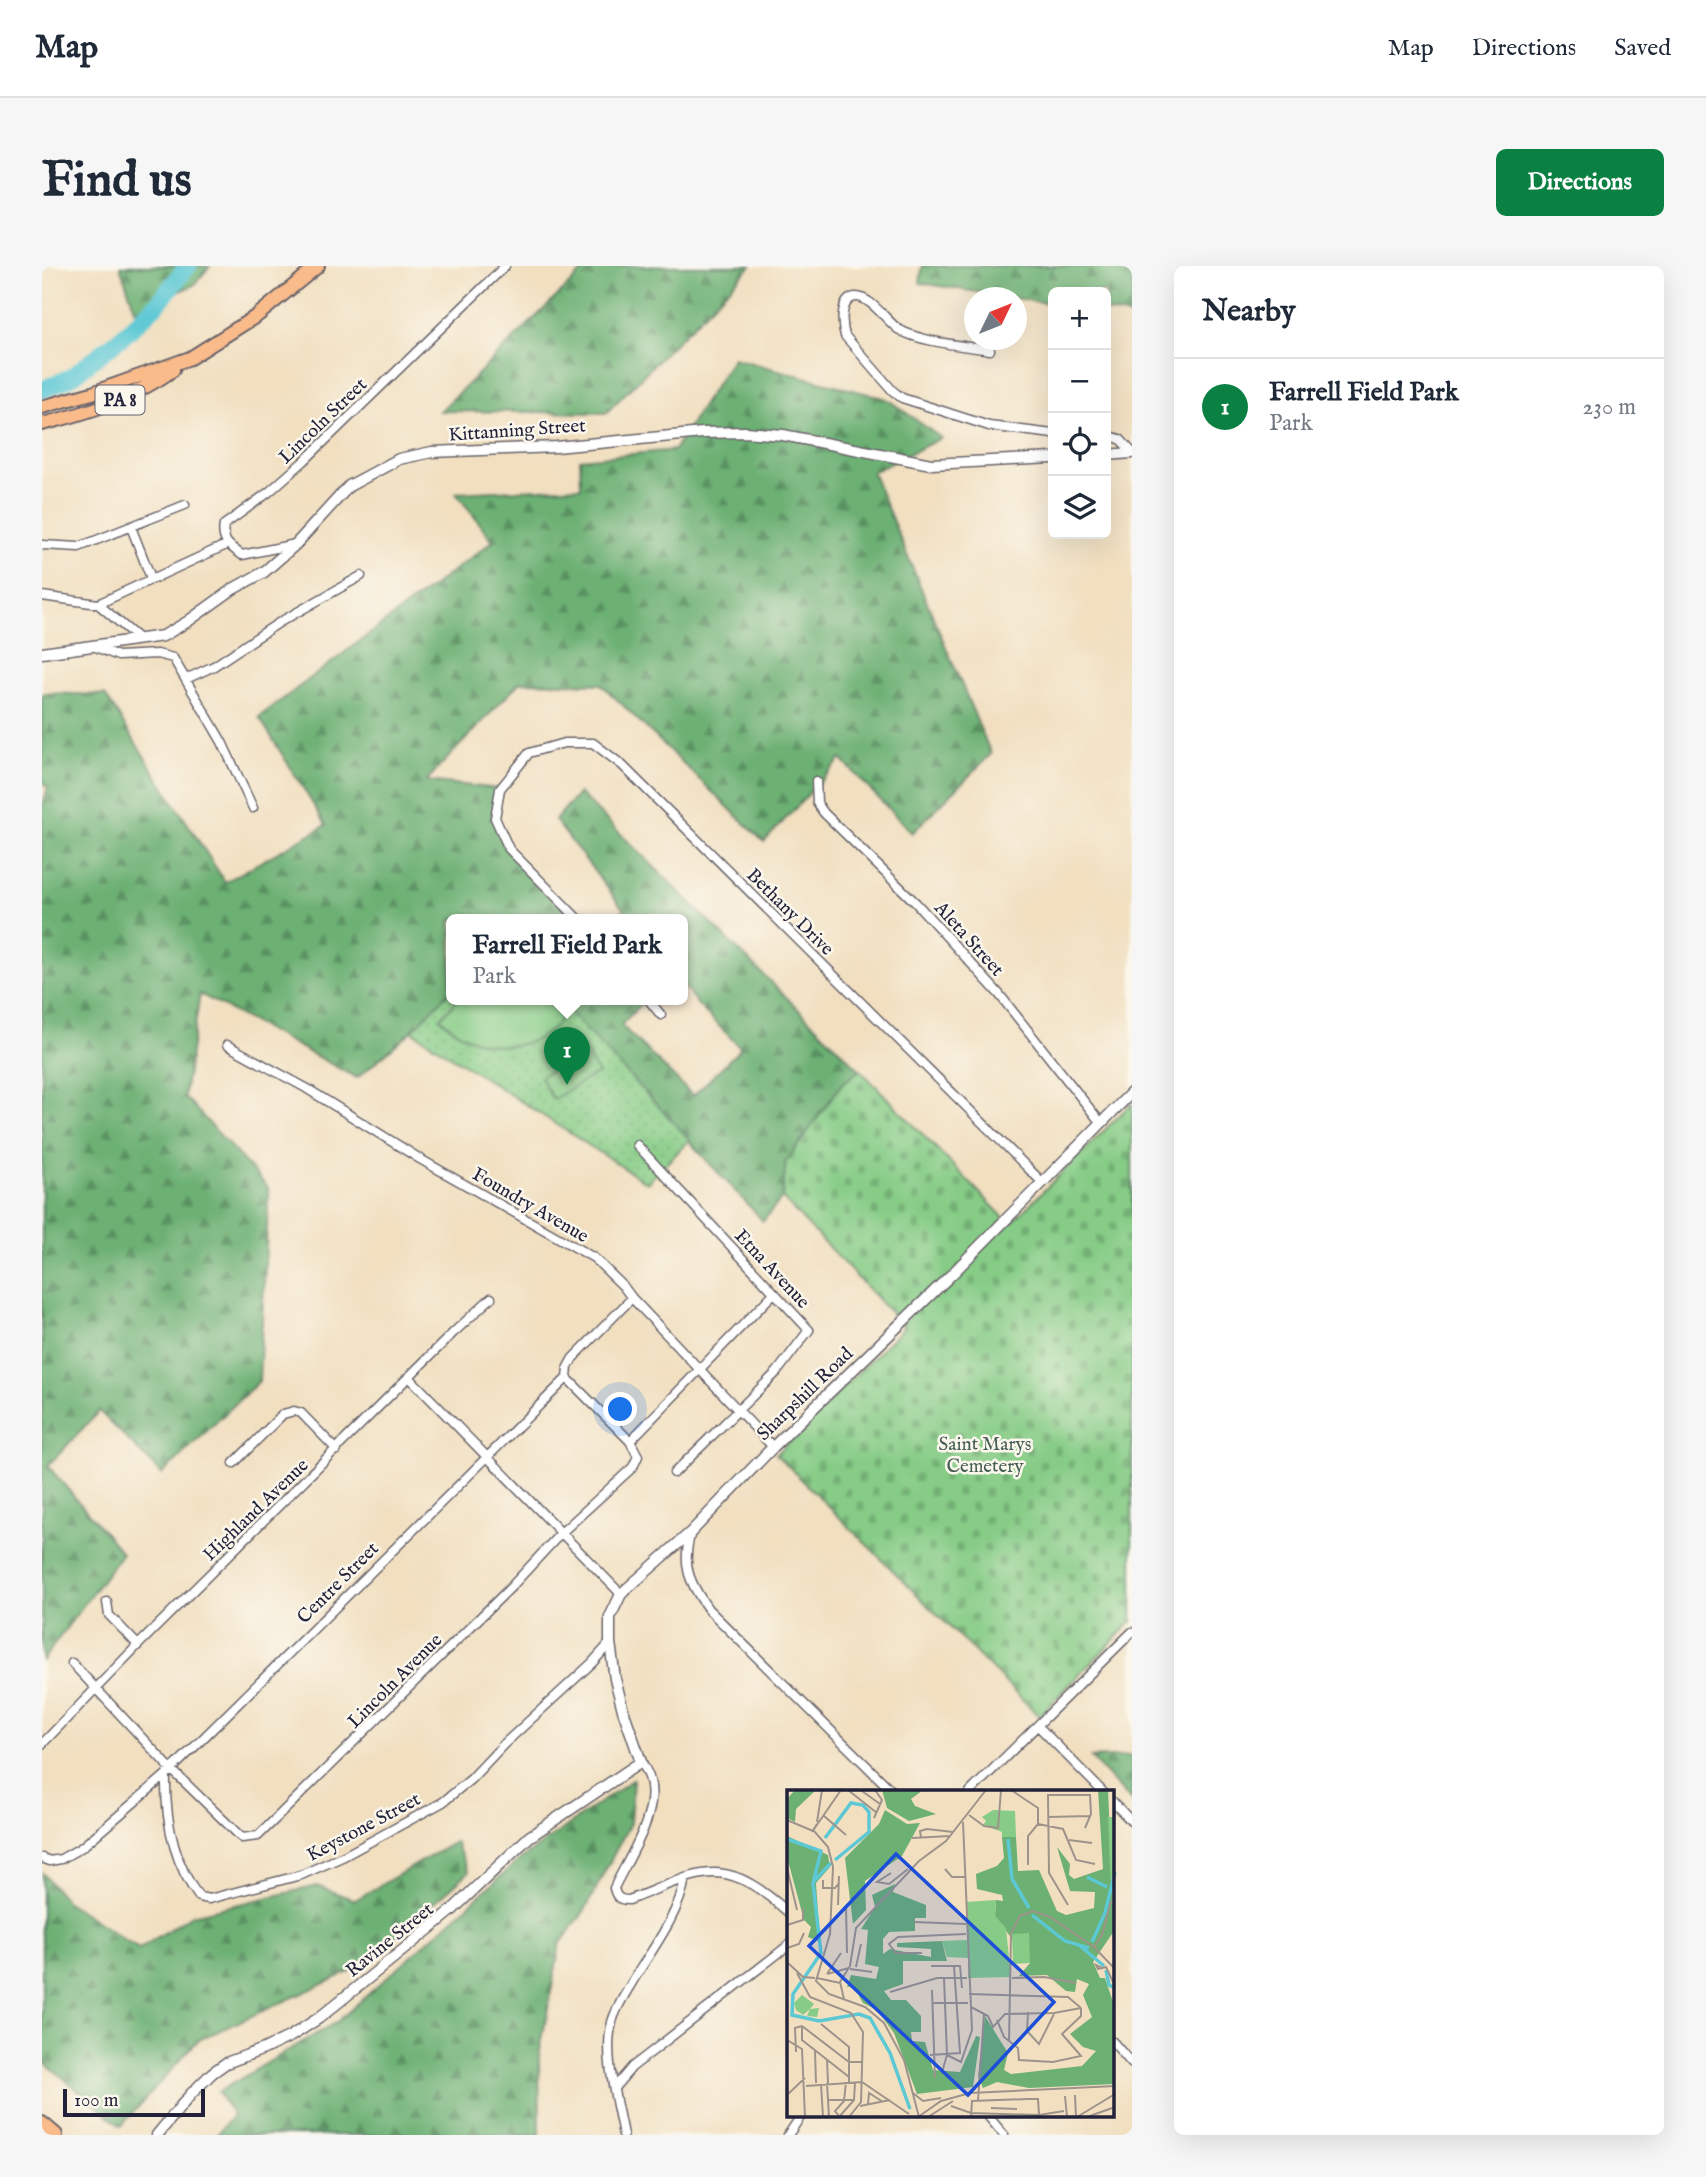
<!DOCTYPE html>
<html lang="en">
<head>
<meta charset="utf-8">
<style>
  body { margin:0; font-family:"IM FELL English",serif; background:#f6f6f7; color:#1f2937 }
  .controls { position:absolute; right:21px; top:21px; display:grid; overflow:hidden; border-radius:10px; box-shadow:0 7px 28px #0002 }
  .controls button { width:63px; height:63px; display:grid; place-items:center; padding:0; border:0; border-bottom:2px solid #e0e1e3; background:#fff; color:#1f2937; font:35px sans-serif }
  .compass { position:absolute; left:922px; top:21px; width:63px; height:63px; border-radius:50%; background:#fff; box-shadow:0 7px 28px #0002; rotate:47deg }
  .scale { position:absolute; left:21px; bottom:18px; width:142px; box-sizing:border-box; padding-left:7px; border:4px solid #22223b; border-top:0; font-size:19px; line-height:24px; white-space:nowrap; color:#22223b; -webkit-text-stroke:5px #fbf7ec; paint-order:stroke }
  .you { position:absolute; left:579px; top:1144px; width:24px; height:24px; margin:-18px; border:5px solid #fff; border-radius:50%; background:#1a73e8; box-shadow:0 0 0 10px #1a73e833 }
  .badge { display:grid; place-items:center; width:46px; height:46px; border-radius:50%; background:#0b8043; color:#fff; font-size:23px; font-weight:700 }
  .pin { position:absolute; translate:-50% -58px; filter:drop-shadow(0 2px 4px #0008) }
  .pin::after { content:''; position:absolute; top:37px; width:24px; height:21px; background:inherit; clip-path:polygon(0 0,100% 0,50% 100%) }
  .popup { position:absolute; left:404px; top:648px; width:242px; height:91px; box-sizing:border-box; display:grid; place-content:center; border-radius:10px; background:#fff; filter:drop-shadow(0 2px 5px #0005); font-size:23px; white-space:nowrap; color:#747a83 }
  .popup b { font-size:26px; color:#1f2937 }
  .popup::after { content:''; position:absolute; left:50%; top:100%; margin-left:-14px; border:14px solid transparent; border-top-color:#fff }
  .list { margin:0; padding:0; list-style:none }
  h2 { display:flex; justify-content:space-between; align-items:center; height:91px; margin:0; padding:0 28px; font-size:30px }
  h2 small { font-size:23px; font-weight:400; color:#747a83 }
  .list li { display:grid; grid-template-columns:46px 1fr auto; gap:21px; align-items:center; box-sizing:border-box; height:98px; padding:0 28px; border-top:2px solid #e0e1e3 }
  .list b { display:block; font-size:26px; white-space:nowrap }
  .list p { margin:0; font-size:23px; white-space:nowrap; color:#747a83 }
  .list em { font-size:23px; font-style:normal; color:#747a83 }
  .icon { flex:none; width:38px; height:38px; fill:none; stroke:currentColor; stroke-width:2; stroke-linecap:round; stroke-linejoin:round }
  .map { position:relative; flex:none; width:1090px; height:1869px; overflow:hidden; border-radius:10px }
  header { display:flex; align-items:center; gap:42px; box-sizing:border-box; height:98px; padding:0 35px; background:#fff; border-bottom:2px solid #e0e1e3 }
  header strong { font-size:33px }
  nav { display:flex; gap:38px; margin-inline-start:auto; font-size:24px }
  .intro { display:flex; align-items:center; justify-content:space-between; box-sizing:border-box; height:168px; padding:0 42px }
  h1 { margin:0; font-size:49px }
  .button { padding:18px 32px; border-radius:10px; background:#0b8043; color:#fff; font-size:24px; font-weight:700 }
  main { display:flex; gap:42px; padding:0 42px }
  aside { flex:1; background:#fff; border-radius:10px; box-shadow:0 7px 28px #0002 }
  .map>svg:first-child { display:block }
  .forest { fill:url(#forest-firs); stroke:#476957; stroke-width:2 }
  .cemetery { fill:url(#cemetery-stones); stroke:#547760; stroke-width:2 }
  .park { fill:url(#park-dots); stroke:#547760; stroke-width:2 }
  .pitch { fill:#86cc86; stroke:#547760; stroke-width:2 }
  .lines { fill:none; stroke-linecap:round; stroke-linejoin:round }
  .river { stroke:#5cc8d4; stroke-width:18 }
  .minor-casing { stroke:#6a646a; stroke-width:11 }
  .tertiary-casing { stroke:#6a646a; stroke-width:13 }
  .trunk-casing { stroke:#6a646a; stroke-width:16 }
  .motorway-casing { stroke:#6a646a; stroke-width:18 }
  .minor { stroke:#fff; stroke-width:8 }
  .tertiary { stroke:#fff; stroke-width:10 }
  .trunk { stroke:#fabb8b; stroke-width:12 }
  .motorway { stroke:#fabb8b; stroke-width:14 }
  .labels { text-anchor:middle; stroke-width:5; stroke-linejoin:round; paint-order:stroke }
  .shield { fill:#fbf7ec; stroke:#636270; stroke-width:2 }
  .shield-label { font-size:18px; font-weight:bold; fill:#22223b }
  .street-label { font-size:19px; fill:#22223b; stroke:#fbf7ec }
  .park-label { font-size:19px; fill:#455e55; stroke:#fbf7ec }
  .inset-river { fill:none; stroke:#5cc8d4; stroke-width:3.5 }
  .inset-road { fill:none; stroke:#9e938b; stroke-width:2 }
  .view { fill:#1d4ed8; fill-opacity:0.15; stroke:#1d4ed8; stroke-width:3.5 }
  .inset-edge { fill:none; stroke:#22223b; stroke-width:3.5 }
</style>
</head>
<body>
<header>
<strong>Map</strong>
<nav><a>Map</a><a>Directions</a><a>Saved</a></nav>
</header>
<div class="intro"><h1>Find us</h1><a class="button">Directions</a></div>
<main>
<div class="map">
<svg width="1090" height="1869" viewBox="0 0 1090 1869">
  <defs>
    <pattern id="forest-firs" width="22" height="20" patternUnits="userSpaceOnUse" patternTransform="scale(1.75)"><rect width="22" height="20" fill="#6cb073"/><path d="M5 1l3.5 6h-7zM16 11l3.5 6h-7z" fill="#588f60"/></pattern>
    <pattern id="cemetery-stones" width="16" height="16" patternUnits="userSpaceOnUse" patternTransform="scale(1.75)"><rect width="16" height="16" fill="#86cc86"/><path d="M2 7V4a2 2 0 0 1 4 0v3zM10 15v-3a2 2 0 0 1 4 0v3z" fill="#73af75"/></pattern>
    <pattern id="park-dots" width="8" height="8" patternUnits="userSpaceOnUse" patternTransform="scale(1.75)"><rect width="8" height="8" fill="#86cc86"/><path d="M2 2h.1M6 6h.1" fill="none" stroke="#73af75" stroke-width="1.8" stroke-linecap="round"/></pattern>
  </defs>
  <rect width="100%" height="100%" fill="#fbf7ec"/>
  <filter id="ink" filterUnits="userSpaceOnUse"><feTurbulence type="fractalNoise" baseFrequency=".0143" numOctaves="2"/><feDisplacementMap in="SourceGraphic" scale="14" xChannelSelector="R" yChannelSelector="G"/><feConvolveMatrix kernelMatrix="1 2 1 2 8 2 1 2 1" color-interpolation-filters="sRGB"/></filter>
  <filter id="wash" filterUnits="userSpaceOnUse"><feTurbulence type="fractalNoise" baseFrequency=".00686" numOctaves="4" result="noise"/><feDisplacementMap in="SourceGraphic" scale="28" xChannelSelector="R" yChannelSelector="G"/><feGaussianBlur stdDeviation="1.57" result="paint"/><feColorMatrix in="noise" values="0 0 0 0 0 0 0 0 0 0 0 0 0 0 0 0 0 1.4 0 .05"/><feComposite in="paint" operator="in"/></filter>
  <g filter="url(#wash)">
    <rect width="100%" height="100%" fill="#f1dfc0"/>
    <!-- forest -->
    <path class="forest" d="M78,0H168L152,19L93,44Z
      M546,0H709L564,147L398,145Z
      M880,0H1090V50L1064,46V26H1011V38L878,17Z
      M691,92L845,133L899,172L830,206L949,488L870,567L799,493L722,576L559,418L478,416L384,515L458,523L453,552L467,583L535,653H410L409,724L370,765L315,812L158,728L142,830L227,923L217,1115L120,1208L57,1145L6,1200L80,1287L0,1395V541L6,522L0,515V431L2,427L63,429L183,616L284,559L217,451L451,275L414,227L539,221L538,193L632,184Z
      M537,527L818,804L800,818L744,896L740,932L721,955L515,733H604L579,759L651,830L699,782L656,739L641,719L640,653H589L513,554Z
      M1090,1490V1536L1049,1492Z
      M591,1513L588,1557L543,1644L518,1678L497,1790L498,1869H174L191,1850L176,1826L296,1755L476,1595Z
      M413,1576L427,1606L319,1701L156,1774L79,1860L0,1794V1607L25,1636L97,1683L150,1649L275,1620L313,1634Z"/>
    <!-- cemetery -->
    <path class="cemetery" d="M818,804L968,958L1090,837V1355L997,1450L734,1188L862,1061L740,932L744,896L800,818Z"/>
    <!-- park -->
    <path class="park" d="M409,724L410,733H515L648,874L605,917L370,765Z"/>
    <!-- pitch -->
    <path class="pitch" d="M417,733H503L519,751C515,761 505,768 495,773C461,788 424,777 398,752Z
      M543,785L556,807L511,833L498,811Z"/>
    <g class="lines">
      <!-- river -->
      <path class="river" d="M0,124L29,111L80,71L117,36L146,0"/>
    </g>
  </g>
  <g filter="url(#ink)">
    <g class="lines">
      <defs>
        <path id="minor" d="M948,84C923,80 877,76 856,63C845,55 827,29 813,31C797,34 800,59 803,70L851,125L860,132L947,160L1011,168
          M1064,169L1078,173L1090,186
          M89,261L109,312
          M254,278L200,289C187,280 179,275 182,259L227,226L262,195L463,0
          M0,279L37,281L143,239
          M0,330L56,338L97,373
          M56,338L184,279
          M51,380L76,390L115,388L131,392L180,476L211,542
          M144,413L172,400L238,356L319,310
          M774,515L775,537L782,547L874,637L957,728L1059,857
          M536,653L467,583L453,552L458,523L487,487L522,477H551L580,499L1001,917
          M606,733L619,749
          M185,779L264,822L378,893L552,992L581,1020L590,1032L731,1181
          M595,879L767,1064L735,1106L632,1207
          M367,1111L579,1328
          M588,1175L732,1027
          M192,1197L241,1148L252,1145L259,1147L295,1184
          M649,1266C639,1299 647,1316 666,1343L851,1526
          M65,1336L67,1349L96,1379
          M30,1397L129,1503L200,1572L216,1570L469,1321L519,1267L591,1201L596,1190L588,1175L525,1112
          M996,1460L1061,1526
          M0,1478L96,1379L411,1067L449,1032
          M599,1496C602,1500 605,1506 607,1511C619,1546 586,1592 572,1622C574,1631 577,1634 587,1634C662,1605 680,1587 747,1647
          M124,1509C123,1552 131,1596 157,1631L167,1633L259,1609L302,1590L401,1536L429,1513L462,1478L550,1397L568,1377
          M928,1526L1090,1366
          M1071,1536L1090,1556
          M0,1592L8,1595L19,1593L40,1581L124,1509L525,1112L526,1101L531,1092L590,1032
          M1071,1776L1090,1798
          M573,1821L590,1801L747,1679
          M946,1850L962,1869
          M581,1869C575,1836 561,1789 570,1756C574,1741 584,1727 592,1713C611,1682 637,1649 643,1612
          M746,1869L759,1850"/>
        <path id="tertiary" d="M1064,189L1090,187
          M0,387L121,370L145,356L191,323L222,306L254,278L307,220L357,193L390,186L514,181L661,167L703,166L741,169L889,198L1011,192
          M115,1869L149,1828L170,1807L184,1797L222,1783L249,1770L277,1752L408,1646L487,1571L599,1496L581,1444L573,1413L568,1377V1351L579,1328L649,1266L731,1181L910,1008L1090,826"/>
        <path id="trunk" d="M0,141L50,127L148,92L216,49L276,0
          M0,158C46,147 91,132 131,104"/>
        <path id="motorway" d="M0,1858L13,1869"/>
      </defs>
      <!-- minor casing -->
      <use href="#minor" class="minor-casing"/>
      <!-- tertiary casing -->
      <use href="#tertiary" class="tertiary-casing"/>
      <!-- trunk casing -->
      <use href="#trunk" class="trunk-casing"/>
      <!-- motorway casing -->
      <use href="#motorway" class="motorway-casing"/>
      <!-- minor -->
      <use href="#minor" class="minor"/>
      <!-- tertiary -->
      <use href="#tertiary" class="tertiary"/>
      <!-- trunk -->
      <use href="#trunk" class="trunk"/>
      <!-- motorway -->
      <use href="#motorway" class="motorway"/>
    </g>
  </g>
  <g class="labels">
    <!-- shield labels -->
    <rect class="shield" x="53.5" y="119.5" width="49" height="29" rx="5"/>
    <g class="shield-label">
      <text x="78" y="140">PA 8</text>
    </g>
    <!-- street labels -->
    <g class="street-label">
      <text transform="translate(280 154) rotate(-44)" y="7">Lincoln Street</text>
      <text transform="translate(475 163) rotate(-4)" y="7">Kittanning Street</text>
      <text transform="translate(749 645) rotate(45)" y="7">Bethany Drive</text>
      <text transform="translate(928 672) rotate(48)" y="7">Aleta Street</text>
      <text transform="translate(489 938) rotate(30)" y="7">Foundry Avenue</text>
      <text transform="translate(731 1002) rotate(47)" y="7">Etna Avenue</text>
      <text transform="translate(762 1127) rotate(-44)" y="7">Sharpshill Road</text>
      <text transform="translate(213 1243) rotate(-44)" y="7">Highland Avenue</text>
      <text transform="translate(295 1316) rotate(-45)" y="7">Centre Street</text>
      <text transform="translate(352 1414) rotate(-45)" y="7">Lincoln Avenue</text>
      <text transform="translate(321 1560) rotate(-28)" y="7">Keystone Street</text>
      <text transform="translate(347 1673) rotate(-39)" y="7">Ravine Street</text>
    </g>
    <!-- park labels -->
    <g class="park-label">
      <text x="943" y="1184">Saint Marys<tspan x="943" dy="22">Cemetery</tspan></text>
    </g>
  </g>
  <!-- overview -->
  <g transform="translate(745 1524)">
    <rect width="327" height="327" fill="#f1dfc0"/>
    <path d="M8,0H29L9,19L8,32L0,28V9ZM95,0H136L124,9L128,16L149,24L122,31L100,18ZM311,0H321L327,141L306,172L313,188H318L327,215V294L242,298L210,292L196,298L191,286L198,226L221,263L217,280L224,284L295,276L309,261L296,257L283,244L305,227L296,205L302,194L290,189L288,202L279,201L260,185L232,186L243,173L208,126L209,110L216,111L215,105L190,99L189,84L210,76L217,68L215,47H229L231,81L252,80L270,121L279,125L307,118L308,102L283,101L270,57L283,74L282,85L287,89L316,79ZM98,20L120,34L133,33L115,66L78,91L79,120L66,134L58,68L92,34ZM0,46L41,65L43,77L29,93L33,152L21,147L24,137L17,130L0,67ZM108,94L106,102L139,115V128H128V141L102,142L96,149V164L103,159L144,167V159L110,157V153L155,151L160,171H116V194L97,201L104,210H119L134,226V242H124L125,251L138,252L146,280L173,282L189,246L193,247L186,297L130,304L107,243L90,220L76,213L67,197H60L64,185L89,189L92,177L78,174L81,140L74,139L88,117L85,105Z" fill="#6cb073"/>
    <path d="M321,27H327V102H324ZM209,110L208,126L219,138L224,187L181,188V168L160,167L155,151L180,150L179,112Z" fill="#86cc86"/>
    <path d="M206,20L228,21L229,47H215V42L196,35L199,31L195,27ZM242,143L243,173L226,174L225,144Z" fill="#86cc86"/>
    <path d="M15,205L27,214L23,219L32,218L30,227L20,226L23,219L16,225L9,220L7,213Z" fill="#86cc86"/>
    <path class="inset-river" d="M38,48L64,13L76,15L82,22V42L48,70M0,49L34,61L26,93L34,163L6,204L5,225L32,231L72,224L83,228L103,263L123,319M221,49L225,89L242,118M300,87L320,97M27,91L44,73M245,125L278,151L302,158M305,152L318,123L328,82M292,155L317,176M319,180L322,195L328,198"/>
    <path class="inset-road" d="M61,0L90,23M224,0L251,18V34L276,39L289,70L308,74M75,1L93,14M182,25L197,36L211,38L214,0M37,26L59,45M261,27L303,26M87,28L95,10L88,0M0,30L26,41M30,32L35,0M30,34L25,42L54,0M27,41L41,57L46,77L43,144L29,191L42,204L78,217L97,233L117,270L132,327M134,47L133,41L140,39L166,42M125,48L163,46M282,50L305,53M241,75V46L251,34M0,78L10,120M158,79L165,87H178M104,83L90,92L102,94L121,79M36,90V98H48L52,93M51,115L52,86M281,115L262,83L261,5H303L304,24L298,38M59,117L60,163M127,132L179,134M0,135L16,130V118M307,157L315,145L324,111M0,158L12,154L17,143M135,163H109L102,154L111,147L179,144M0,172L16,187L28,188M144,176H173L175,198M69,177L74,154M315,178L309,175L311,179L319,177L328,196M63,179L85,182M10,183L23,207L64,223L76,242L74,312L62,327M40,184L54,163M40,184L62,178M30,188L53,193M225,188L257,187L289,193M145,200L148,288M103,202L150,188H180M182,204L281,207L294,218M57,209L53,192L63,176L69,138L132,71L159,51L199,0M146,213H181M184,217L201,226L206,237L218,224L267,223L294,218M241,222L240,241L252,254L267,224M210,230L217,247L231,258L232,270L266,272L294,266L275,244L294,226V218M34,234L62,257V292M15,236L62,272H76M15,236V250L62,287M0,250L15,259L18,327M222,252L224,143L233,126L246,121L263,127L307,157L328,179M28,261L29,293M9,262L8,238L15,236M143,265L173,263L167,176M160,265L174,272L185,240L176,32M40,270L41,293M155,282L160,265L157,188M0,292V267M75,292L122,324M40,293L42,327M34,294L36,327M19,296L75,292M126,303L136,311L154,308M0,305L18,288M288,305L289,327M278,306L280,327M41,310H67M191,311L197,224M81,315L82,303L96,312M73,316L103,310M164,316L184,323L252,325L277,321M204,318L230,319M52,326L48,321L57,311L59,292M52,327L67,310L68,293M131,327L154,311L183,303L328,296M141,327L166,311M184,327L185,311L241,309H251L252,325M290,327L328,304M300,327L328,317"/>
    <path class="view" d="M109,64L267,212L181,305L22,156Z"/>
    <rect width="327" height="327" class="inset-edge"/>
  </g>
</svg>
<div class="controls">
<button>+</button>
<button>−</button>
<button><svg class="icon" aria-label="locate" viewBox="0 0 24 24"><circle cx="12" cy="12" r="6"/><path d="M12 2v4M12 18v4M2 12h4M18 12h4"/></svg></button>
<button><svg class="icon" aria-label="layers" viewBox="0 0 24 24"><path d="M12 4l9 5-9 5-9-5zM3 14l9 5 9-5"/></svg></button>
</div>
<svg class="compass" viewBox="-18 -18 36 36"><path d="M0-13l5 13h-10z" fill="#e53935"/><path d="M0 13l5-13h-10z" fill="#747a83"/></svg>
<div class="scale">100 m</div>
<div class="you"></div>
<div class="pin badge" style="left:525px;top:819px">1</div>
<div class="popup"><b>Farrell Field Park</b>Park</div>
</div>
<aside>
<h2>Nearby<small></small></h2>
<ul class="list">
<li><span class="badge">1</span><div><b>Farrell Field Park</b><p>Park</p></div><em>230 m</em></li>
</ul>
</aside>
</main>
</body>
</html>
